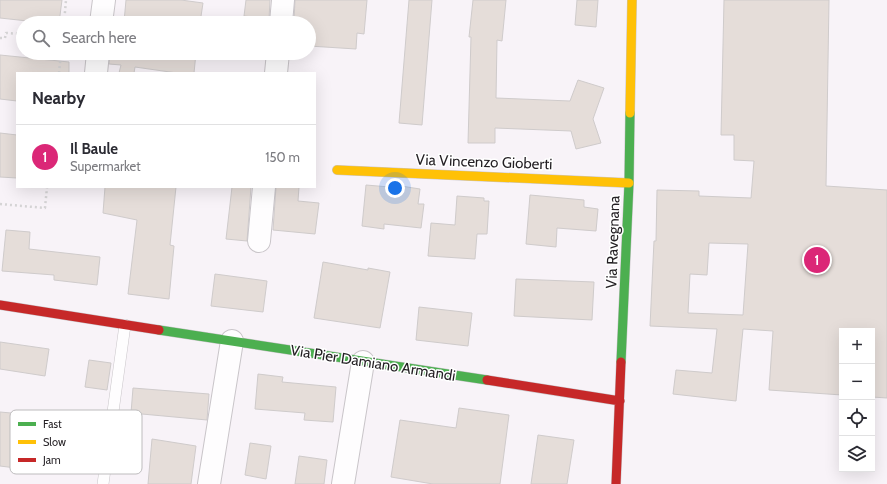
<!DOCTYPE html>
<html lang="en">
<head>
<meta charset="utf-8">
<style>
  body { margin:0; font-family:Cabin,sans-serif; background:#f7f7f7; color:#2b2b33 }
  .controls { position:absolute; right:12px; bottom:12px; display:grid; overflow:hidden; border-radius:0px; box-shadow:0 4px 16px #0002 }
  .controls button { width:36px; height:36px; display:grid; place-items:center; padding:0; border:0; border-bottom:1px solid #e1e1e2; background:#fff; color:#2b2b33; font:20px sans-serif }
  .you { position:absolute; left:395px; top:188px; width:14px; height:14px; margin:-10px; border:3px solid #fff; border-radius:50%; background:#1a73e8; box-shadow:0 0 0 6px #1a73e833 }
  .badge { display:grid; place-items:center; width:26px; height:26px; border-radius:50%; background:#db2777; color:#fff; font-size:13px; font-weight:700 }
  .pin { position:absolute; translate:-50% -50%; border:2px solid #fff; box-shadow:0 1px 4px #0006 }
  .list { margin:0; padding:0; list-style:none }
  h2 { display:flex; justify-content:space-between; align-items:center; height:52px; margin:0; padding:0 16px; font-size:17px }
  h2 small { font-size:13px; font-weight:400; color:#7c7c81 }
  .list li { display:grid; grid-template-columns:26px 1fr auto; gap:12px; align-items:center; box-sizing:border-box; height:64px; padding:0 16px; border-top:1px solid #e1e1e2 }
  .list b { display:block; font-size:15px; white-space:nowrap }
  .list p { margin:0; font-size:13px; white-space:nowrap; color:#7c7c81 }
  .list em { font-size:13px; font-style:normal; color:#7c7c81 }
  .icon { flex:none; width:22px; height:22px; fill:none; stroke:currentColor; stroke-width:2; stroke-linecap:round; stroke-linejoin:round }
  .map { position:relative; flex:none; width:887px; height:484px; overflow:hidden }
  .search { position:absolute; background:#fff; box-shadow:0 4px 16px #0002; left:16px; top:16px; width:300px; height:44px; display:flex; align-items:center; gap:10px; box-sizing:border-box; padding:0 14px; border-radius:22px; color:#7c7c81; font-size:15px }
  .panel { position:absolute; background:#fff; box-shadow:0 4px 16px #0002; left:16px; top:72px; width:300px; height:116px; border-radius:0px }
  .map>svg:first-child { display:block }
  .building { fill:#e5ddd9; stroke:#cfcbcb; fill-rule:evenodd }
  .lines { fill:none; stroke-linecap:round; stroke-linejoin:round }
  .lane-casing { stroke:#c9c5c9; stroke-width:12 }
  .street-casing { stroke:#c9c5c9; stroke-width:24 }
  .fast-casing { stroke:#c9c5c9; stroke-width:10 }
  .slow-casing { stroke:#c9c5c9; stroke-width:10 }
  .jam-casing { stroke:#c9c5c9; stroke-width:10 }
  .path { stroke:#d5d4d5; stroke-width:2.5; stroke-dasharray:2 3; stroke-linecap:butt }
  .lane { stroke:#fefdfe; stroke-width:11 }
  .street { stroke:#fefdfe; stroke-width:22 }
  .fast { stroke:#4caf50; stroke-width:9 }
  .slow { stroke:#ffc107; stroke-width:9 }
  .jam { stroke:#c62828; stroke-width:9 }
  .labels { text-anchor:middle; stroke-width:3; stroke-linejoin:round; paint-order:stroke }
  .street-label { font-size:15px; fill:#231f23; stroke:#fff }
  .key { fill:#fff; stroke:#bdbcbd; stroke-width:1 }
  .key-label { font-size:11px; fill:#231f23 }
</style>
</head>
<body>
<div class="map">
<svg width="887" height="484" viewBox="0 0 887 484">
  <rect width="100%" height="100%" fill="#f8f3f8"/>
  <!-- building -->
  <path class="building" d="M0,0H62L59,23H46L0,18Z
    M126,0H181L203,3L200,23H134L124,22Z
    M246,0H270L269,19L244,16Z
    M295,0H367L364,34L357,33L356,49L309,46V23L294,21Z
    M409,0H432L422,125L399,123Z
    M473,0H506L502,41L497,40L496,98L570,101L578,80L604,88L593,119L601,143L576,149L571,131L495,128V143H468L471,37H469Z
    M577,0H598L596,27L575,25Z
    M724,0H829L826,186L887,190V398L872,397V331H842V395L769,390L773,331L743,329L736,401L673,394L676,370L712,373L717,329L650,326L654,241H656L657,190L699,191V196L751,198L754,161L734,160V135H721ZM709,243L748,244L743,315L688,313L690,274L707,275Z
    M110,53H196L194,73H177L135,67L134,73H119L121,65L109,64Z
    M0,55L69,62V73H17V101L0,99Z
    M0,133L17,135V178L0,177Z
    M366,185L401,188V186L420,189L418,204H424L421,228L384,224V229L362,226Z
    M105,187H176L170,245L174,246L169,299L128,294L137,220L103,213Z
    M232,187H251L247,241L226,239Z
    M276,187H299L298,201L319,203L315,234L273,230Z
    M530,195L584,200V207L598,209L596,231L557,228L556,247L526,244Z
    M457,196L484,198V201H489L487,234H477L475,259L428,256L431,223L455,225Z
    M6,230L30,232L29,249L100,257L97,285L54,280V275L2,271Z
    M323,262L368,270V268L390,272L380,328L314,318Z
    M215,274L267,281L263,312L211,306Z
    M516,279L594,282L592,320L514,316Z
    M419,307L472,313L468,346L416,340Z
    M0,342L49,349L45,376L0,369Z
    M89,360L111,363L107,390L85,387Z
    M258,374L283,377L282,382L336,387L333,422L304,420L305,413L255,409Z
    M133,388L209,394L207,420L131,413Z
    M459,408L509,415L500,484H433L391,477L400,420L456,428Z
    M0,412L22,414L16,468L0,466Z
    M538,435L574,440L567,484H531Z
    M152,439L196,446L191,484H148Z
    M250,443L271,446L266,479L245,475Z
    M299,456L327,460L324,484H295Z"/>
  <g class="lines">
    <defs>
      <path id="lane" d="M103,484L125,325"/>
      <path id="street" d="M101,23L104,0
        M281,23L283,0
        M96,73L98,53
        M276,73L278,53
        M259,241L264,187
        M209,484L232,341
        M343,484L363,362"/>
      <path id="fast" d="M159,330L487,380
        M621,362L629,183L630,113"/>
      <path id="slow" d="M630,113L632,0
        M337,170L629,183"/>
      <path id="jam" d="M0,305L159,330
        M487,380L620,401
        M616,484L621,362"/>
    </defs>
    <!-- lane casing -->
    <use href="#lane" class="lane-casing"/>
    <!-- street casing -->
    <use href="#street" class="street-casing"/>
    <!-- fast casing -->
    <use href="#fast" class="fast-casing"/>
    <!-- slow casing -->
    <use href="#slow" class="slow-casing"/>
    <!-- jam casing -->
    <use href="#jam" class="jam-casing"/>
    <!-- path -->
    <path class="path" d="M64,23L66,0
      M0,38H5L6,33L23,34L22,40H23
      M59,73L61,53
      M0,204L45,208L47,187"/>
    <!-- lane -->
    <use href="#lane" class="lane"/>
    <!-- street -->
    <use href="#street" class="street"/>
    <!-- fast -->
    <use href="#fast" class="fast"/>
    <!-- slow -->
    <use href="#slow" class="slow"/>
    <!-- jam -->
    <use href="#jam" class="jam"/>
  </g>
  <g class="labels">
    <!-- street labels -->
    <g class="street-label">
      <text transform="translate(484 162) rotate(2)" y="5">Via Vincenzo Gioberti</text>
      <text transform="translate(613 242) rotate(-88)" y="5">Via Ravegnana</text>
      <text transform="translate(373 363) rotate(9)" y="5">Via Pier Damiano Armandi</text>
    </g>
  </g>
  <!-- legend -->
  <rect x="10" y="410" width="132" height="64" rx="6" class="key"/>
  <rect x="18" y="422" width="18" height="4" fill="#4caf50"/>
  <rect x="18" y="440" width="18" height="4" fill="#ffc107"/>
  <rect x="18" y="458" width="18" height="4" fill="#c62828"/>
  <g class="key-label">
    <text x="43" y="428">Fast</text>
    <text x="43" y="446">Slow</text>
    <text x="43" y="464">Jam</text>
  </g>
</svg>
<div class="controls">
<button>+</button>
<button>−</button>
<button><svg class="icon" aria-label="locate" viewBox="0 0 24 24"><circle cx="12" cy="12" r="6"/><path d="M12 2v4M12 18v4M2 12h4M18 12h4"/></svg></button>
<button><svg class="icon" aria-label="layers" viewBox="0 0 24 24"><path d="M12 4l9 5-9 5-9-5zM3 14l9 5 9-5"/></svg></button>
</div>
<div class="you"></div>
<div class="pin badge" style="left:817px;top:260px">1</div>
<div class="search"><svg class="icon" aria-label="search" viewBox="0 0 24 24"><circle cx="10" cy="10" r="6"/><path d="M15 15l6 6"/></svg>Search here</div>
<section class="panel">
<h2>Nearby<small></small></h2>
<ul class="list">
<li><span class="badge">1</span><div><b>Il Baule</b><p>Supermarket</p></div><em>150 m</em></li>
</ul>
</section>
</div>
</body>
</html>
